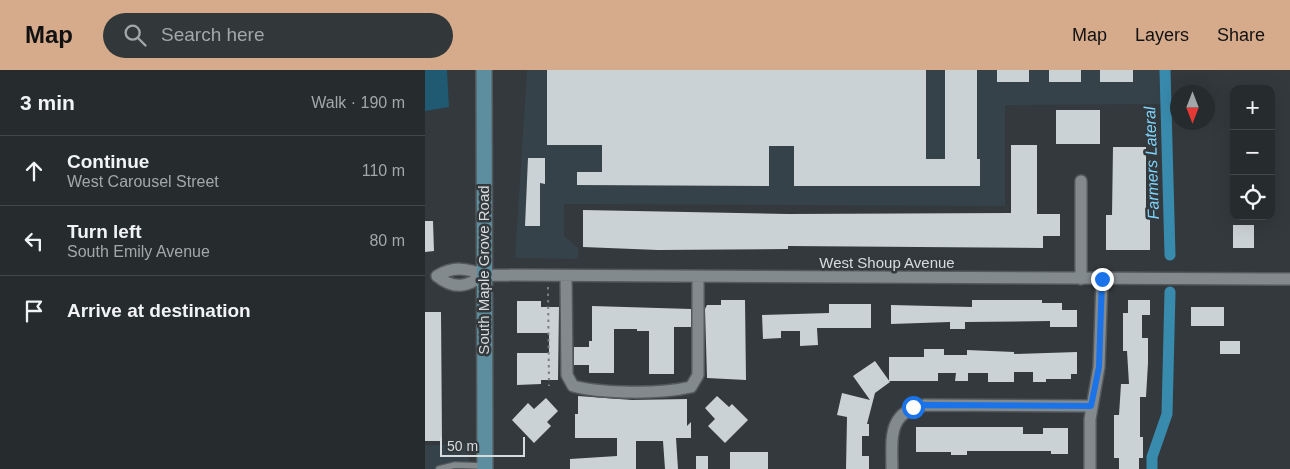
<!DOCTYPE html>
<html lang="en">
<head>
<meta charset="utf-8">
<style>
  body { margin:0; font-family:Helvetica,sans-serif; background:#323739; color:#f1f3f6 }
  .controls { position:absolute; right:15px; top:15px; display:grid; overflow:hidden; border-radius:10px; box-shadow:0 5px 20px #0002 }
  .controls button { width:45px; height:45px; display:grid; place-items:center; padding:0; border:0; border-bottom:1px solid #424749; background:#262b2d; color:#f1f3f6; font:25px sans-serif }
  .compass { position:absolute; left:745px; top:15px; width:45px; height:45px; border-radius:50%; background:#262b2d; box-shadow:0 5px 20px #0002; rotate:180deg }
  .scale { position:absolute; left:15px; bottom:12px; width:85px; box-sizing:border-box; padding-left:5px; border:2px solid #d8dbdd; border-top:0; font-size:14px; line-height:18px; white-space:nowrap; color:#d8dbdd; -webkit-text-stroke:4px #33393c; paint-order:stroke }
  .stop { position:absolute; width:15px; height:15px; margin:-11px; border:4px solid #1a73e8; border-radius:50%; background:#fff }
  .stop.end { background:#1a73e8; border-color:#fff; box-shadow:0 1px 5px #0008 }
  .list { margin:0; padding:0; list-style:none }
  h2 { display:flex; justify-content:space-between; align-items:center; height:65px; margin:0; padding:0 20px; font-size:21px }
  h2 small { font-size:16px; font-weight:400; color:#a4a7aa }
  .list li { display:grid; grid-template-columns:32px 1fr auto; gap:15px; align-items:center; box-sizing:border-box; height:70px; padding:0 20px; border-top:1px solid #424749 }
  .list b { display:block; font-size:19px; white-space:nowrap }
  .list p { margin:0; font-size:16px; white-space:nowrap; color:#a4a7aa }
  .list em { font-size:16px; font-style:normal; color:#a4a7aa }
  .icon { flex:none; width:28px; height:28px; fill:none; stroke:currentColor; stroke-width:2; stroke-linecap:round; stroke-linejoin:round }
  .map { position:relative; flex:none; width:865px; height:399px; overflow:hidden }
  header { display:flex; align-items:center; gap:30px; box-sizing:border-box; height:70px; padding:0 25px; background:#d6ab8b; color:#111 }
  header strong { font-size:24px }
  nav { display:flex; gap:28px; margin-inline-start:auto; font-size:18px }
  .search { width:350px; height:45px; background:#323739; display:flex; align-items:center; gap:12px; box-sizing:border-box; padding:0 18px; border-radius:28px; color:#a4a7aa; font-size:19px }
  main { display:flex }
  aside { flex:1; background:#262b2d }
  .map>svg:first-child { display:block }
  .built { fill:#354249 }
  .green { fill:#1f5972 }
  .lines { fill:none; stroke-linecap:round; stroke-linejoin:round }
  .canal { stroke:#398bae; stroke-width:11 }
  .building { fill:#cad2d6 }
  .service-casing { stroke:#53585b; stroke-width:8 }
  .minor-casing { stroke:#53585b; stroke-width:14 }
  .secondary-casing { stroke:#53585b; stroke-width:18 }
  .path { stroke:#7a7f81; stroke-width:2; stroke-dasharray:2.5 4; stroke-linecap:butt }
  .service { stroke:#838a8e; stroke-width:5.5 }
  .minor { stroke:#838a8e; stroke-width:11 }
  .secondary { stroke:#5d8e9f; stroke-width:15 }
  .route { stroke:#1a73e8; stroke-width:6 }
  .labels { text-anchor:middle; stroke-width:5; stroke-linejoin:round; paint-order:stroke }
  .street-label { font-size:15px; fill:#d8dbdd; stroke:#33393c }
  .water-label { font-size:16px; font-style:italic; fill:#7fd4fc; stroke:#33393c }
</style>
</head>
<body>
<header>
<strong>Map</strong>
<div class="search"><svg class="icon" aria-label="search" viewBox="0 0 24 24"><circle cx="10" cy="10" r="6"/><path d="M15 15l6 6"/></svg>Search here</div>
<nav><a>Map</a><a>Layers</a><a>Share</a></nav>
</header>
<main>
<aside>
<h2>3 min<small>Walk · 190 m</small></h2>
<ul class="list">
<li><svg class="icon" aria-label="ahead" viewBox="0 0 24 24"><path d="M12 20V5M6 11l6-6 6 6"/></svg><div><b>Continue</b><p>West Carousel Street</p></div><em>110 m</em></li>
<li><svg class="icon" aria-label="left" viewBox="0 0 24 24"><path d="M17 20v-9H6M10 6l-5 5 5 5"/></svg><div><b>Turn left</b><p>South Emily Avenue</p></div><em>80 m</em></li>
<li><svg class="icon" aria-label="arrive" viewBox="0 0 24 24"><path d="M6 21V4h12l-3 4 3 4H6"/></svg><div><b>Arrive at destination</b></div></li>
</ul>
</aside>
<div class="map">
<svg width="865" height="399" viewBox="0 0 865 399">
  <rect width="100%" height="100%" fill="#33393c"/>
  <!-- built -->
  <path class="built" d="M102,0H745L744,34L580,35V136L139,134V166L153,178V189L90,188Z
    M44,374V399H0V375Z"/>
  <!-- green -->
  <path class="green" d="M0,0H22L24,37L0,41Z"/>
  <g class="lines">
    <!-- canal -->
    <path class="canal" d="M740,0L745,185
      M727,399V387L742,344L745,222"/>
  </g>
  <!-- building -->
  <path class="building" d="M122,0H501V89H520V0H552V89H555V116H369V76H344V116L152,115V102H177V75H122Z
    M572,0H604V12H572Z
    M624,0H656V12H624Z
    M675,0H708V12H675Z
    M631,40H675V74H631Z
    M586,75H612V144H635V166H618V178L363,176V179L233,180L158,177V140L363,144L586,143Z
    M688,77H721V145H725V180H681V145H687Z
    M103,88H120V114L115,113V156H100Z
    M0,151H8L9,181L0,182Z
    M808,155H829V178H808Z
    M296,230H320L321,310L282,308L280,239L282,235H296Z
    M547,230H617V233H637V240H652V257H625V251L540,252V259H525V252L466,254V235L547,237Z
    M703,230H725V245H717V268H723V293L721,327H715V367H718V388H714V399H694V388H689V345H694L696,314H704L702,281H698V243H703Z
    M92,231H116V237H134L133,310H116V314L92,315V283H124V263H92Z
    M404,234H446V258H392L393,275L375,276V261H356V268L338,269L337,245L404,243Z
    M167,236L266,239V257H249V304H224V261H212V259H189V303H164V295H149V277H164V271H167Z
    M766,237H799V256H766Z
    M0,242H16L17,371H0Z
    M795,271H815V284H795Z
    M499,279H519V285H542V280L589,282V284L652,282V304H646V309H621V312H608V302H589V312H563V303H543V311H530L531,303H513V311H464V287H499Z
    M450,291L465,312L450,323L442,354H444V366H437V386H444V399H421L422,347L412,345L417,323L445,330L428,306Z
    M153,326L207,330L262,329V356L266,352V368H251L253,399H240L238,371H211V399H145V389L192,386V368H150V344H153Z
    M292,326L304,337L307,334L323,350L300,373L283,356L290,349L280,338Z
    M121,328L133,341L122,352L126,356L109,373L87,350L103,333L109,339Z
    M491,357H598V364H618V358H643V384H626V381H542V385H526V382H491Z
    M305,382H343V399H305Z
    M271,386H283V399H271Z"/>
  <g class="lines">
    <defs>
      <path id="service" d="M14,399L30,395L58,396"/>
      <path id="minor" d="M59,205C42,217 29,220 12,206C28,196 42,198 59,205L865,209
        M141,206L142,305L148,316C178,324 236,324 266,317L273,305V207
        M656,209V111
        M467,399C467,368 462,342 500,335L666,336
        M665,399V349L674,297L677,209"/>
      <path id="secondary" d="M59,0L60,399"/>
    </defs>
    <!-- service casing -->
    <use href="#service" class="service-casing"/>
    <!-- minor casing -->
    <use href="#minor" class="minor-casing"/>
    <!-- secondary casing -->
    <use href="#secondary" class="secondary-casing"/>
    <!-- path -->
    <path class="path" d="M123,217L124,316"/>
    <!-- service -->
    <use href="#service" class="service"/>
    <!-- minor -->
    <use href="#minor" class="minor"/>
    <!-- secondary -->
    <use href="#secondary" class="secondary"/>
  </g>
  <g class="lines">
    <!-- route -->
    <path class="route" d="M488,337L500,335L666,336L674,297L677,209"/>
  </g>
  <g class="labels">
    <!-- street labels -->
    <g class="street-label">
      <text x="462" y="198">West Shoup Avenue</text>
      <text transform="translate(59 200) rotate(-90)" y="5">South Maple Grove Road</text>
    </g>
    <!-- water labels -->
    <g class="water-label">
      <text transform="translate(726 93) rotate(-92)" y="6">Farmers Lateral</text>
    </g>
  </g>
</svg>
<div class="controls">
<button>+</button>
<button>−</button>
<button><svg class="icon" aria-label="locate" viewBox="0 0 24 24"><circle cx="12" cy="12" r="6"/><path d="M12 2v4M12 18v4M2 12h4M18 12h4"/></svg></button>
</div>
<svg class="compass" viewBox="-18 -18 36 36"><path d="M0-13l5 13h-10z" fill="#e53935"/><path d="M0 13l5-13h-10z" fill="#a4a7aa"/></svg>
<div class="scale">50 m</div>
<div class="stop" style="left:488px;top:337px"></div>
<div class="stop end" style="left:677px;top:209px"></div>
</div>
</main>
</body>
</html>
